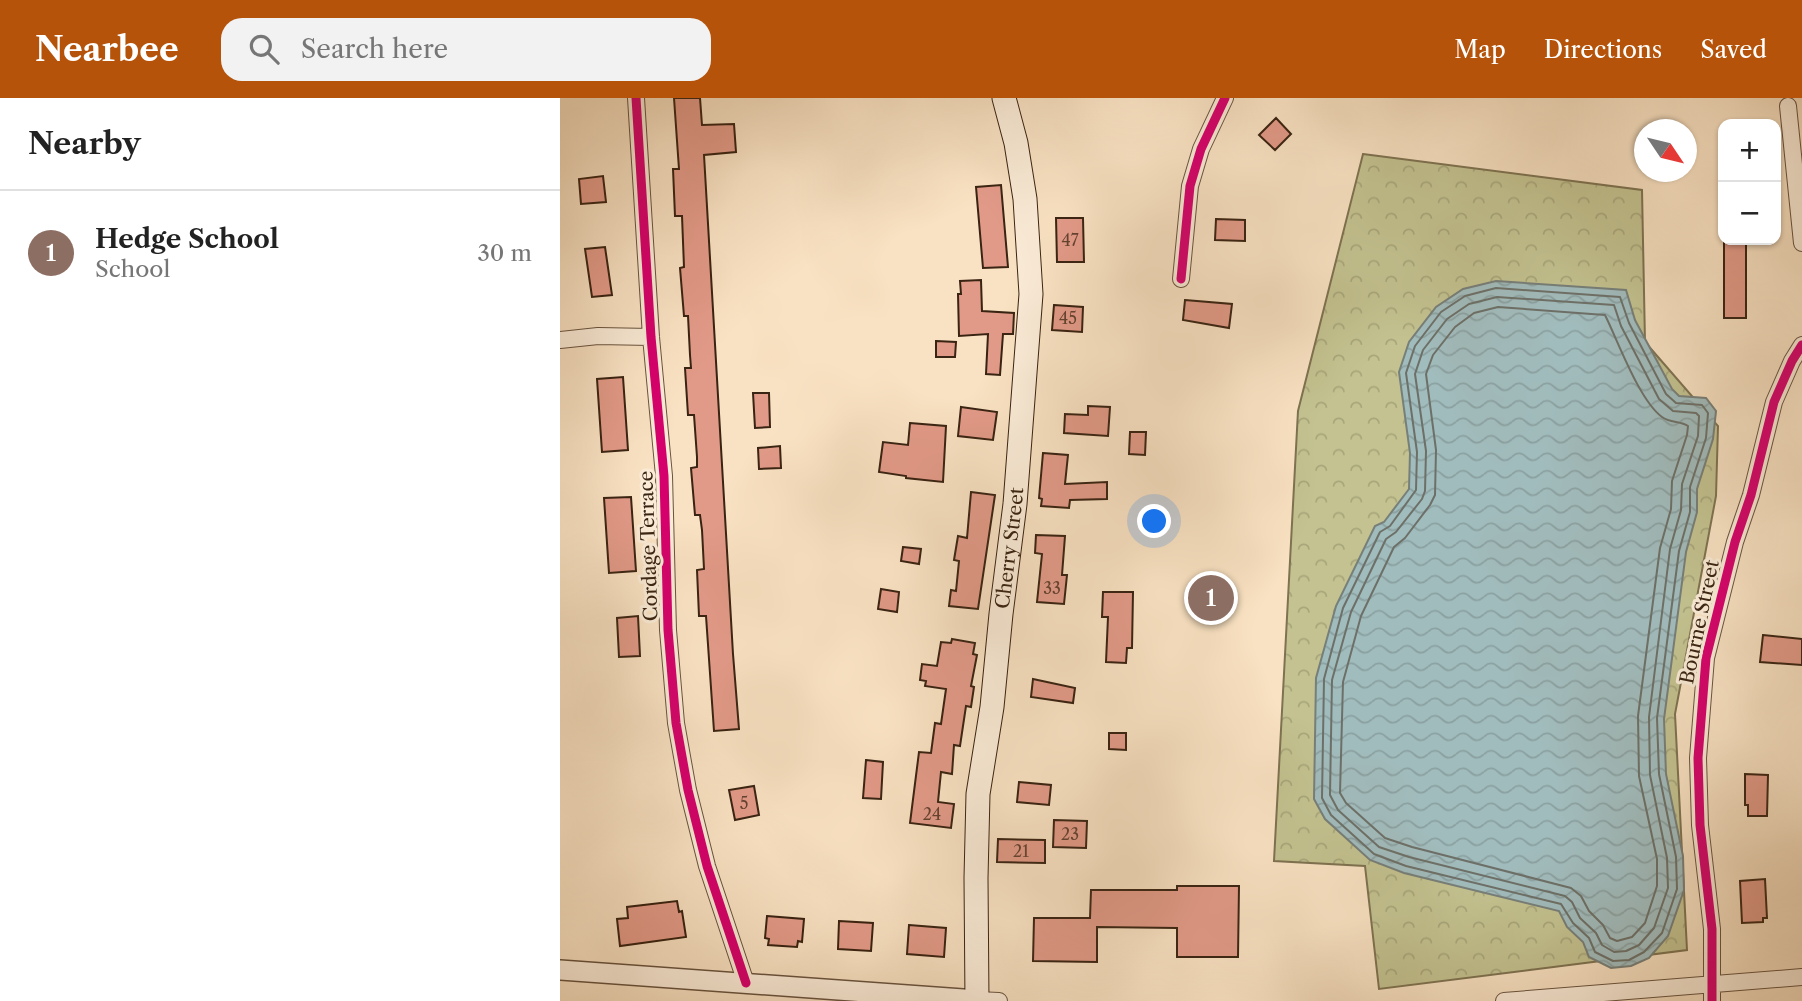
<!DOCTYPE html>
<html lang="en">
<head>
<meta charset="utf-8">
<style>
  body { margin:0; font-family:"Libre Caslon Text",serif; background:#f2f2f2; color:#222 }
  .controls { position:absolute; right:21px; top:21px; display:grid; overflow:hidden; border-radius:14px; box-shadow:0 2px 5px #0004 }
  .controls button { width:63px; height:63px; display:grid; place-items:center; padding:0; border:0; border-bottom:2px solid #e0e0e0; background:#fff; color:#222; font:35px sans-serif }
  .compass { position:absolute; left:1074px; top:21px; width:63px; height:63px; border-radius:50%; background:#fff; box-shadow:0 2px 5px #0004; rotate:125deg }
  .you { position:absolute; left:595px; top:424px; width:24px; height:24px; margin:-18px; border:5px solid #fff; border-radius:50%; background:#1a73e8; box-shadow:0 0 0 10px #1a73e833 }
  .badge { display:grid; place-items:center; width:46px; height:46px; border-radius:50%; background:#b45309; color:#fff; font-size:23px; font-weight:700 }
  .pin { position:absolute; translate:-50% -50%; border:4px solid #fff; box-shadow:0 2px 7px #0006 }
  .list { margin:0; padding:0; list-style:none }
  h2 { display:flex; justify-content:space-between; align-items:center; height:91px; margin:0; padding:0 28px; font-size:30px }
  h2 small { font-size:23px; font-weight:400; color:#767676 }
  .list li { display:grid; grid-template-columns:46px 1fr auto; gap:21px; align-items:center; box-sizing:border-box; height:126px; padding:0 28px; border-top:2px solid #e0e0e0 }
  .list b { display:block; font-size:26px; white-space:nowrap }
  .list p { margin:0; font-size:23px; white-space:nowrap; color:#767676 }
  .list em { font-size:23px; font-style:normal; color:#767676 }
  .icon { flex:none; width:38px; height:38px; fill:none; stroke:currentColor; stroke-width:2; stroke-linecap:round; stroke-linejoin:round }
  .map { position:relative; flex:none; width:1242px; height:903px; overflow:hidden }
  header { display:flex; align-items:center; gap:42px; box-sizing:border-box; height:98px; padding:0 35px; background:#b45309; color:#fff }
  header strong { font-size:33px }
  nav { display:flex; gap:38px; margin-inline-start:auto; font-size:24px }
  .search { width:490px; height:63px; background:#f2f2f2; display:flex; align-items:center; gap:18px; box-sizing:border-box; padding:0 24px; border-radius:21px; color:#767676; font-size:26px }
  main { display:flex }
  aside { flex:1; background:#fff }
  .map>svg:first-child { display:block }
  .park { fill:url(#park-crowns); stroke:#7e7251; stroke-width:2 }
  .water { fill:url(#water-waves); stroke:#777f79; stroke-width:2 }
  .lines { fill:none; stroke-linecap:round; stroke-linejoin:round }
  .shore { stroke:#6d7068; stroke-width:2 }
  .building { fill:#e29a88; stroke:#392312; stroke-width:2 }
  .minor-casing { stroke:#69533e; stroke-width:18 }
  .tertiary-casing { stroke:#69533e; stroke-width:22 }
  .secondary-casing { stroke:#392312; stroke-width:25 }
  .minor { stroke:#fbecd8; stroke-width:16 }
  .tertiary { stroke:#fbecd8; stroke-width:19 }
  .secondary { stroke:#fbecd8; stroke-width:23 }
  .cycleway-casing { stroke:#fbecd8; stroke-width:13 }
  .cycleway { stroke:#d6006c; stroke-width:9 }
  .labels { text-anchor:middle; stroke-width:6; stroke-linejoin:round; paint-order:stroke }
  .number-label { font-size:16px; fill:#634130 }
  .street-label { font-size:19px; fill:#392312; stroke:#fbecd8 }
</style>
</head>
<body>
<header>
<strong>Nearbee</strong>
<div class="search"><svg class="icon" aria-label="search" viewBox="0 0 24 24"><circle cx="10" cy="10" r="6"/><path d="M15 15l6 6"/></svg>Search here</div>
<nav><a>Map</a><a>Directions</a><a>Saved</a></nav>
</header>
<main>
<aside>
<h2>Nearby<small></small></h2>
<ul class="list">
<li><span class="badge" style="background:#8d6e63">1</span><div><b>Hedge School</b><p>School</p></div><em>30 m</em></li>
</ul>
</aside>
<div class="map">
<svg width="1242" height="903" viewBox="0 0 1242 903">
  <defs>
    <pattern id="park-crowns" width="20" height="18" patternUnits="userSpaceOnUse" patternTransform="scale(1.75)"><rect width="20" height="18" fill="#c3c290"/><path d="M2 6a3 3 0 1 1 6 0M12 15a3 3 0 1 1 6 0" fill="none" stroke="#a8a67b"/></pattern>
    <pattern id="water-waves" width="16" height="10" patternUnits="userSpaceOnUse" patternTransform="scale(1.75)"><rect width="16" height="10" fill="#a1bcbd"/><path d="M0 5q4-4 8 0t8 0" fill="none" stroke="#8ba1a1"/></pattern>
  </defs>
  <rect width="100%" height="100%" fill="#f9e2c3"/>
  <filter id="stains"><feTurbulence type="fractalNoise" baseFrequency=".00286" numOctaves="4"/><feColorMatrix values="0 0 0 0 .2 0 0 0 0 .09 0 0 0 0 .02 0 0 0 .5 -.17"/></filter>
  <radialGradient id="worn" r=".72"><stop offset=".6" stop-color="#630" stop-opacity="0"/><stop offset="1" stop-color="#630" stop-opacity=".3"/></radialGradient>
  <!-- park -->
  <path class="park" d="M803,56L1082,92L1085,244L1158,328L1156,398L1115,616L1127,852L819,891L805,768L714,763L738,313Z"/>
  <!-- water -->
  <path class="water" d="M936,183L1066,192L1075,222L1112,291L1119,298L1146,300L1156,313L1153,341L1137,391V414L1126,454L1104,621L1106,676L1123,758L1124,792L1108,838L1089,860L1071,868L1051,870L1029,859L1023,844L1007,829L999,813L844,775L810,762L765,721L754,701L756,580L776,508L815,428L824,424L849,391L850,355L839,274L849,244L876,209L903,191Z"/>
  <g class="lines">
    <!-- shore -->
    <path class="shore" d="M936,190L1060,199L1069,225L1106,296L1116,305L1142,307L1148,315L1146,340L1130,389V414L1119,453L1097,620L1099,676L1116,759L1117,791L1102,835L1084,854L1069,862L1053,863L1035,854L1029,840L1013,825L1001,806L846,768L814,756L771,717L762,700L764,581L783,510L820,434L830,428L856,392L857,354L846,275L855,248L881,214L905,198Z
      M937,199L1054,207L1061,228L1099,301L1113,313L1136,315L1139,318L1138,338L1122,386L1121,412L1110,451L1089,619L1090,677L1107,760L1108,790L1094,830L1079,847L1066,853L1054,854L1042,847L1036,835L1020,820L1012,804L1005,798L849,759L819,749L778,712L770,697L772,582L791,514L826,441L836,434L862,401L865,393L866,353L855,276L863,252L887,221L909,206Z
      M938,209L1045,217C1058,243 1079,302 1102,319C1110,325 1121,323 1128,328L1127,337L1112,383L1111,411L1100,450L1078,618L1079,678L1097,761V788L1085,825L1072,839L1057,843L1050,840L1043,827L1029,813L1021,798L1011,790L852,749L825,740L786,705L780,695L783,584L801,518L834,449L845,440L870,407L875,397L876,352L866,276L873,257L895,229L914,215Z"/>
  </g>
  <!-- building -->
  <path class="building" d="M114,0H140L142,27L174,26L176,54L144,57L173,556L179,631L154,633L146,518H139L137,472L144,471L142,432L140,417H135L131,370L137,369V359L134,317H128L125,270H131L130,257L128,218H124L120,170L124,169L122,118H115L113,71H119L118,57Z
    M716,20L731,36L715,52L699,37Z
    M43,78L46,104L21,106L19,81Z
    M441,87L448,169L423,170L416,89Z
    M496,120H523L524,164H497Z
    M656,121L685,122V143L655,142Z
    M1164,142H1186V220H1164Z
    M45,149L52,197L32,199L25,151Z
    M421,182L422,213L454,215L453,236H443L440,277L426,276L428,236L399,238L398,196H401L400,183Z
    M625,202L672,206L669,230L623,222Z
    M494,207L523,209L522,234L492,232Z
    M376,243L396,244L395,259H376Z
    M63,279L68,352L42,354L37,281Z
    M193,295H209L210,329L195,330Z
    M528,308L550,309L548,338L504,335L505,316L528,317Z
    M401,309L437,314L433,342L398,338Z
    M350,325L386,328L383,384L346,380V378L319,374L323,344L348,347Z
    M570,334H586L585,357L569,356Z
    M220,348L221,370L199,371L198,350Z
    M483,355L508,357L505,386L547,384V401L510,402L509,410L481,408L482,401L479,400Z
    M411,394L435,397L418,511L389,508L391,492L396,493L399,463L394,462L398,438L407,440Z
    M71,399L76,473L49,475L44,400Z
    M476,437L505,438L502,477H507L504,506L477,504L482,456L475,455Z
    M343,449L361,451L359,466L341,463Z
    M321,491L339,494L337,514L318,511Z
    M543,494H573L572,550H567L566,565L546,564L548,519H542Z
    M78,518L80,558L59,559L57,520Z
    M1203,537L1242,541V567L1200,564Z
    M392,541L415,545L413,556L417,557L411,588L414,589L411,609L406,608L400,648L394,647L392,676L381,674L378,704L394,706L391,730L350,725L359,654L371,655L375,625L381,626L386,591L365,588L366,583L360,582L362,566L377,568L381,544L391,545Z
    M473,581L515,590L513,605L471,599Z
    M549,635H566V652L549,651Z
    M306,662L323,664L321,701L303,700Z
    M1185,676L1208,677L1207,718H1188V707H1185Z
    M459,684L491,687L489,707L457,704Z
    M194,688L199,717L175,722L169,692Z
    M494,722L527,723L526,750L493,749Z
    M438,741L485,742V765L437,764Z
    M1205,781L1207,820H1203V824L1182,825L1180,783Z
    M617,788H679L678,859H617V830L537,829V864L473,863L474,820H530L531,792H617Z
    M117,803L119,814L122,813L126,839L60,848L57,821L68,820L67,809Z
    M207,818L244,821L242,844L238,843L237,849L208,847L209,841L205,840Z
    M279,823L313,825L311,853L278,851Z
    M349,827L386,830L384,859L347,856Z"/>
  <g class="lines">
    <defs>
      <path id="minor" d="M76,0L91,239L104,378L108,532L116,625L128,692L147,768L186,885
        M1228,8L1242,145
        M621,181L630,88L641,51L665,0
        M0,242L38,238L91,239
        M417,902L439,903
        M944,903L1242,879
        M1152,903V831L1140,727L1138,660L1146,560L1175,444L1191,397L1214,304L1232,263L1242,247"/>
      <path id="tertiary" d="M0,872L417,902"/>
      <g id="secondary">
        <path id="s1" d="M417,903L416,780L418,696L432,609L441,516L455,406L471,196L465,101L456,45L444,0"/>
      </g>
    </defs>
    <!-- minor casing -->
    <use href="#minor" class="minor-casing"/>
    <!-- tertiary casing -->
    <use href="#tertiary" class="tertiary-casing"/>
    <!-- secondary casing -->
    <use href="#secondary" class="secondary-casing"/>
    <!-- minor -->
    <use href="#minor" class="minor"/>
    <!-- tertiary -->
    <use href="#tertiary" class="tertiary"/>
    <!-- secondary -->
    <use href="#secondary" class="secondary"/>
    <defs>
      <path id="cycleway" d="M76,0L91,239L104,378L108,532L116,625L128,692L147,768L186,885
        M621,181L630,88L641,51L665,0
        M1152,903V831L1140,727L1138,660L1146,560L1175,444L1191,397L1214,304L1232,263L1242,247"/>
    </defs>
    <!-- cycleway casing -->
    <use href="#cycleway" class="cycleway-casing"/>
    <!-- cycleway -->
    <use href="#cycleway" class="cycleway"/>
  </g>
  <g class="labels">
    <!-- number labels -->
    <g class="number-label">
      <text x="510" y="148">47</text>
      <text x="508" y="226">45</text>
      <text x="492" y="496">33</text>
      <text x="184" y="711">5</text>
      <text x="372" y="722">24</text>
      <text x="510" y="742">23</text>
      <text x="461" y="759">21</text>
    </g>
    <!-- street labels -->
    <g class="street-label">
      <text transform="translate(88 448) rotate(-92)" y="7">Cordage Terrace</text>
      <text dy="7" stroke="none"><textPath href="#s1" startOffset="455">Cherry Street</textPath></text>
      <text transform="translate(1139 524) rotate(-78)" y="7">Bourne Street</text>
    </g>
  </g>
  <rect width="100%" height="100%" filter="url(#stains)"/>
  <rect width="100%" height="100%" fill="url(#worn)"/>
</svg>
<div class="controls">
<button>+</button>
<button>−</button>
</div>
<svg class="compass" viewBox="-18 -18 36 36"><path d="M0-13l5 13h-10z" fill="#e53935"/><path d="M0 13l5-13h-10z" fill="#767676"/></svg>
<div class="you"></div>
<div class="pin badge" style="left:651px;top:500px;background:#8d6e63">1</div>
</div>
</main>
</body>
</html>
